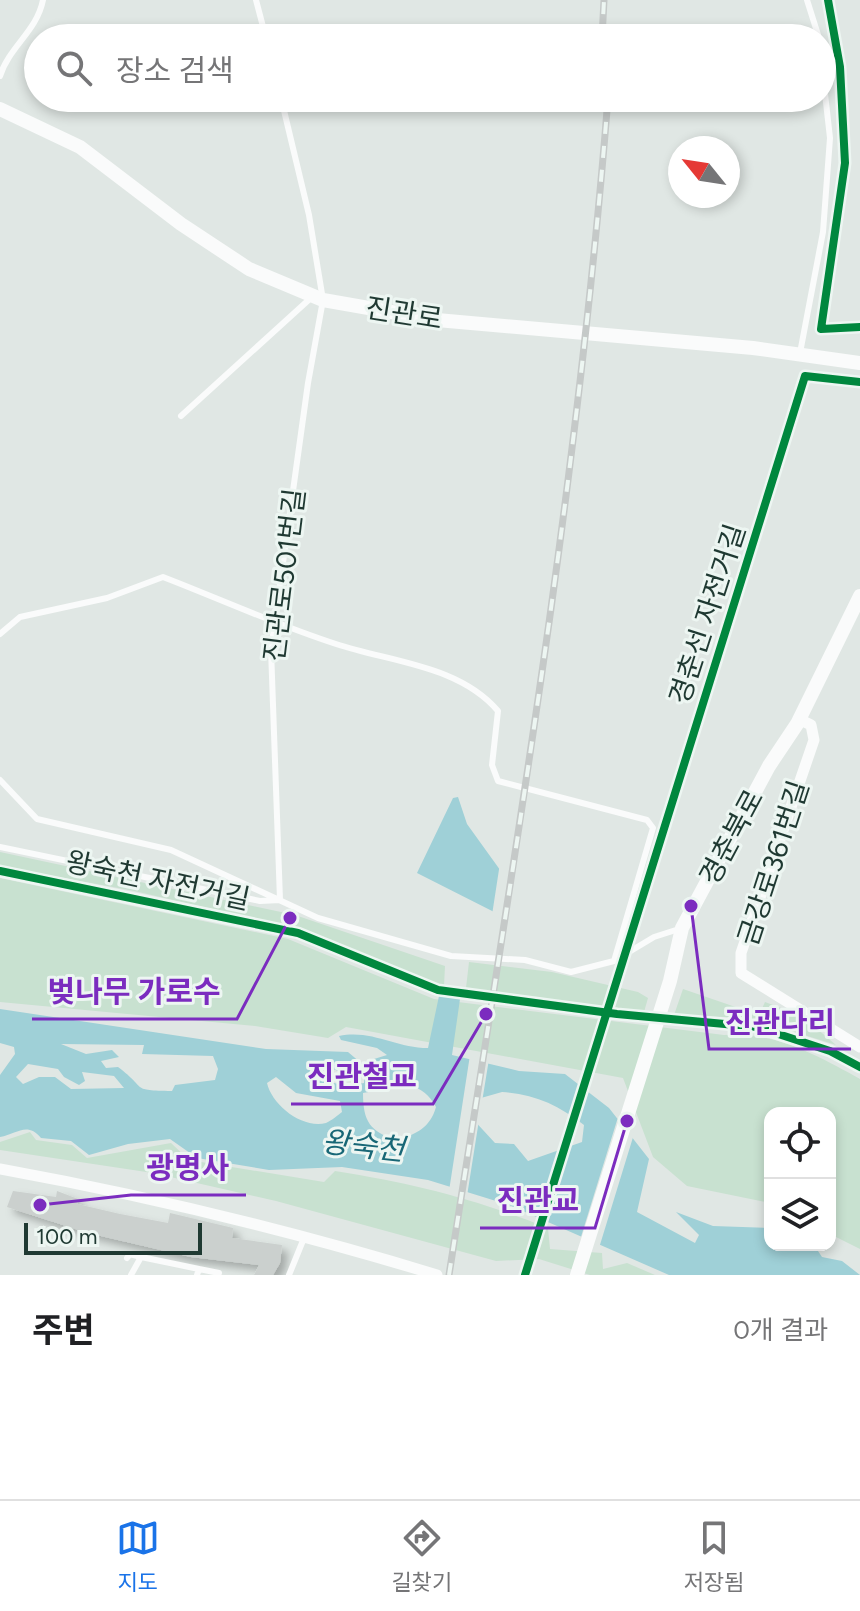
<!DOCTYPE html>
<html lang="ko">
<head>
<meta charset="utf-8">
<style>
  body { margin:0; font-family:Figtree,"Noto Sans KR",sans-serif; background:#f2f2f2; color:#202124 }
  .controls { position:absolute; right:24px; bottom:24px; display:grid; overflow:hidden; border-radius:16px; box-shadow:0 4px 12px #0003 }
  .controls button { width:72px; height:72px; display:grid; place-items:center; padding:0; border:0; border-bottom:2px solid #e0e0e0; background:#fff; color:#202124; font:40px sans-serif }
  .compass { position:absolute; left:668px; top:136px; width:72px; height:72px; border-radius:50%; background:#fff; box-shadow:0 4px 12px #0003; rotate:300deg }
  .scale { position:absolute; left:24px; bottom:20px; width:178px; box-sizing:border-box; padding-left:8px; border:4px solid #1f3932; border-top:0; font-size:22px; line-height:28px; white-space:nowrap; color:#1f3932; -webkit-text-stroke:6px #edf6f2; paint-order:stroke }
  .list { margin:0; padding:0; list-style:none }
  h2 { display:flex; justify-content:space-between; align-items:center; height:104px; margin:0; padding:0 32px; font-size:34px }
  h2 small { font-size:26px; font-weight:400; color:#757577 }
  .icon { flex:none; width:44px; height:44px; fill:none; stroke:currentColor; stroke-width:2; stroke-linecap:round; stroke-linejoin:round }
  .map { position:relative; flex:none; width:860px; height:1275px; overflow:hidden }
  .search { position:absolute; background:#fff; box-shadow:0 4px 12px #0003; left:24px; right:24px; top:24px; height:88px; display:flex; align-items:center; gap:20px; box-sizing:border-box; padding:0 28px; border-radius:44px; color:#757577; font-size:30px }
  .sheet { height:224px; background:#fff }
  nav { display:flex; justify-content:space-around; align-items:center; box-sizing:border-box; height:112px; border-top:2px solid #e0e0e0; background:#fff; font-size:22px; color:#757577 }
  nav a { display:grid; justify-items:center; gap:4px }
  nav .on { color:#1a73e8 }
  .map>svg:first-child { display:block }
  .green { fill:#c8e1d0 }
  .water { fill:#9fd0d7; fill-rule:evenodd }
  .pier { fill:#e0e7e4 }
  .building { fill:#cbd0ce; filter:url(#shadow) }
  .lines { fill:none; stroke-linecap:round; stroke-linejoin:round }
  .service { stroke:#fafbfb; stroke-width:6 }
  .minor { stroke:#fafbfb; stroke-width:11 }
  .tertiary { stroke:#fafbfb; stroke-width:14 }
  .rail-casing { stroke:#c5c9c8; stroke-width:7 }
  .rail { stroke:#edf6f2; stroke-width:4; stroke-dasharray:12; stroke-linecap:butt }
  .cycleway-casing { stroke:#edf6f2; stroke-width:13 }
  .cycleway { stroke:#00873e; stroke-width:8 }
  .labels { text-anchor:middle; stroke-width:6; stroke-linejoin:round; paint-order:stroke }
  .street-label { font-size:28px; fill:#1f3932; stroke:#edf6f2 }
  .water-label { font-size:30px; font-style:italic; fill:#186776; stroke:#edf6f2 }
  .leader { fill:none; stroke:#7b2cbf; stroke-width:3 }
  .callout-dot { fill:#7b2cbf; stroke:#edf6f2; stroke-width:3 }
  .callout-label { font-size:30px; text-anchor:middle; font-weight:bold; fill:#7b2cbf; stroke:#edf6f2; stroke-width:6; stroke-linejoin:round; paint-order:stroke }
</style>
</head>
<body>
<div class="map">
<svg width="860" height="1275" viewBox="0 0 860 1275">
  <defs>
    <filter id="shadow"><feDropShadow dx="6" dy="6" stdDeviation="4" flood-color="#0004"/></filter>
  </defs>
  <rect width="100%" height="100%" fill="#e0e7e4"/>
  <!-- green -->
  <path class="green" d="M0,852L295,915L445,966L444,986L291,927L134,891L0,866Z
    M0,878L288,939L434,999L724,1035C771,1030 819,1056 860,1079V1249L830,1234V1113H770V1203L687,1186L653,1157L623,1078L346,1027L328,1038L255,1026L0,1002Z
    M469,962L552,972L638,992L648,998L644,1012L466,988Z
    M683,989L759,1015L765,1002L802,1016L836,1045L750,1018L674,1015Z
    M30,1132L36,1140L72,1145L87,1158L171,1143L189,1160L324,1182L335,1171C416,1184 472,1198 548,1228L550,1249L602,1253L603,1269L627,1263L655,1275H590L539,1259L496,1261L276,1201L153,1173L0,1150V1142Z"/>
  <!-- water -->
  <path class="water" d="M458,797L467,824L513,888L502,916L417,873L453,798Z
    M439,996L460,999L452,1055L519,1071L565,1074L609,1108L649,1159L637,1212L695,1243L699,1235L676,1212L713,1226L770,1228V1245H814L822,1257L842,1261L860,1275H669L509,1205L428,1180L342,1167L269,1170L197,1158L170,1139L128,1144L89,1155L71,1141L41,1138C27,1121 17,1134 0,1137V1075L15,1054L14,1047L0,1043V1009L266,1049L348,1052L361,1063L387,1055L377,1048L341,1040L339,1036C371,1029 396,1048 428,1048ZM61,1044L144,1045L142,1054L213,1056L218,1069L215,1080L175,1085L172,1091C129,1090 149,1090 118,1067L106,1068L101,1061L119,1057L112,1050L86,1054ZM313,1062L347,1074L365,1073L364,1083C346,1087 335,1085 319,1077L311,1081L309,1063ZM28,1064L58,1069L64,1077L79,1085L85,1081L82,1072L114,1076L124,1088L71,1089L55,1077H39L23,1084L16,1077ZM276,1077L296,1093L340,1101L342,1112C338,1115 331,1121 326,1123C302,1129 272,1105 267,1083ZM378,1080C403,1083 423,1083 436,1107C430,1128 417,1133 397,1141C370,1131 363,1122 363,1093L374,1091ZM502,1092C535,1094 558,1105 584,1125L582,1142L528,1161L514,1144L495,1143L471,1117L474,1100Z"/>
  <!-- pier -->
  <path class="pier" d="M500,863L516,884L503,920L492,915Z
    M470,1055L489,1059L482,1102L477,1103L475,1116L479,1120L467,1196L449,1191Z
    M619,1114L634,1134L599,1248L580,1240Z
    M570,1143L544,1225L539,1222L562,1146Z"/>
  <!-- building -->
  <path class="building" d="M13,1191L56,1197L57,1191L78,1199L77,1204L120,1214L168,1223L170,1213L233,1228L232,1238L282,1245L280,1263L273,1275H254L259,1265L191,1257L88,1233L7,1207Z"/>
  <g class="lines">
    <!-- service -->
    <path class="service" d="M256,0L266,38
      M807,0L819,38
      M0,76C9,47 37,31 43,0
      M800,353L823,232L830,138L822,67
      M181,416L313,296
      M0,634L20,617L107,598L163,577C220,599 277,625 336,644C390,662 459,665 498,711L492,765L498,781L647,820L653,828L614,961
      M0,780L37,819L171,850L318,918L451,956L525,960L571,972L614,961L654,937L679,929
      M0,847L260,901L280,900L271,649L308,383L323,300L309,215L281,98
      M127,1258L130,1254L141,1257
      M131,1275L141,1257L199,1269
      M197,1275L199,1269L219,1273
      M289,1275L304,1238"/>
    <!-- minor -->
    <path class="minor" d="M799,719L811,725L814,740L741,953V973L860,1047
      M0,1169C148,1196 293,1231 437,1275"/>
    <!-- tertiary -->
    <path class="tertiary" d="M0,109L80,147L181,224L249,269L323,300L437,320L753,348L860,363
      M577,1275L670,981L682,928L769,766L797,724L860,596"/>
    <defs>
      <path id="rail" d="M602,38L604,0
        M449,1275C510,884 577,493 608,98"/>
    </defs>
    <!-- rail casing -->
    <use href="#rail" class="rail-casing"/>
    <!-- rail -->
    <use href="#rail" class="rail"/>
    <defs>
      <path id="cycleway" d="M828,0L840,67L845,163L821,329L860,327
        M0,871L298,933L438,990L617,1014L757,1027L830,1051L860,1067
        M525,1275L805,376L860,382"/>
    </defs>
    <!-- cycleway casing -->
    <use href="#cycleway" class="cycleway-casing"/>
    <!-- cycleway -->
    <use href="#cycleway" class="cycleway"/>
  </g>
  <g class="labels">
    <!-- street labels -->
    <g class="street-label">
      <text transform="translate(404 313) rotate(9)" y="10">진관로</text>
      <text transform="translate(284 575) rotate(-83)" y="10">진관로501번길</text>
      <text transform="translate(707 614) rotate(-72)" y="10">경춘선 자전거길</text>
      <text transform="translate(731 837) rotate(-62)" y="10">경춘북로</text>
      <text transform="translate(773 863) rotate(-72)" y="10">금강로361번길</text>
      <text transform="translate(158 880) rotate(12)" y="10">왕숙천 자전거길</text>
    </g>
    <!-- water labels -->
    <g class="water-label">
      <text transform="translate(363 1146) rotate(6)" y="10">왕숙천</text>
    </g>
  </g>
  <!-- callouts -->
  <path class="leader" d="M290 918L237 1019H32M691 906L709 1049H851M486 1014L433 1104H291M40 1205L131 1195H246M627 1121L595 1228H480"/>
  <g class="callout-dot">
    <circle cx="290" cy="918" r="8"/>
    <circle cx="691" cy="906" r="8"/>
    <circle cx="486" cy="1014" r="8"/>
    <circle cx="40" cy="1205" r="8"/>
    <circle cx="627" cy="1121" r="8"/>
  </g>
  <g class="callout-label">
    <text x="134" y="1002">벚나무 가로수</text>
    <text x="780" y="1033">진관다리</text>
    <text x="362" y="1087">진관철교</text>
    <text x="188" y="1178">광명사</text>
    <text x="538" y="1211">진관교</text>
  </g>
</svg>
<div class="controls">
<button><svg class="icon" aria-label="locate" viewBox="0 0 24 24"><circle cx="12" cy="12" r="6"/><path d="M12 2v4M12 18v4M2 12h4M18 12h4"/></svg></button>
<button><svg class="icon" aria-label="layers" viewBox="0 0 24 24"><path d="M12 4l9 5-9 5-9-5zM3 14l9 5 9-5"/></svg></button>
</div>
<svg class="compass" viewBox="-18 -18 36 36"><path d="M0-13l5 13h-10z" fill="#e53935"/><path d="M0 13l5-13h-10z" fill="#757577"/></svg>
<div class="scale">100 m</div>
<div class="search"><svg class="icon" aria-label="search" viewBox="0 0 24 24"><circle cx="10" cy="10" r="6"/><path d="M15 15l6 6"/></svg>장소 검색</div>
</div>
<section class="sheet">
<h2>주변<small>0개 결과</small></h2>
<ul class="list">
</ul>
</section>
<nav>
<a class="on"><svg class="icon" aria-label="map" viewBox="0 0 24 24"><path d="M3 6l6-2 6 2 6-2v14l-6 2-6-2-6 2zM9 4v14M15 6v14"/></svg>지도</a>
<a><svg class="icon" aria-label="directions" viewBox="0 0 24 24"><path d="M12 3l9 9-9 9-9-9zM9 14v-3h6M13 9l2 2-2 2"/></svg>길찾기</a>
<a><svg class="icon" aria-label="saved" viewBox="0 0 24 24"><path d="M7 4h10v16l-5-4-5 4z"/></svg>저장됨</a>
</nav>
</body>
</html>
